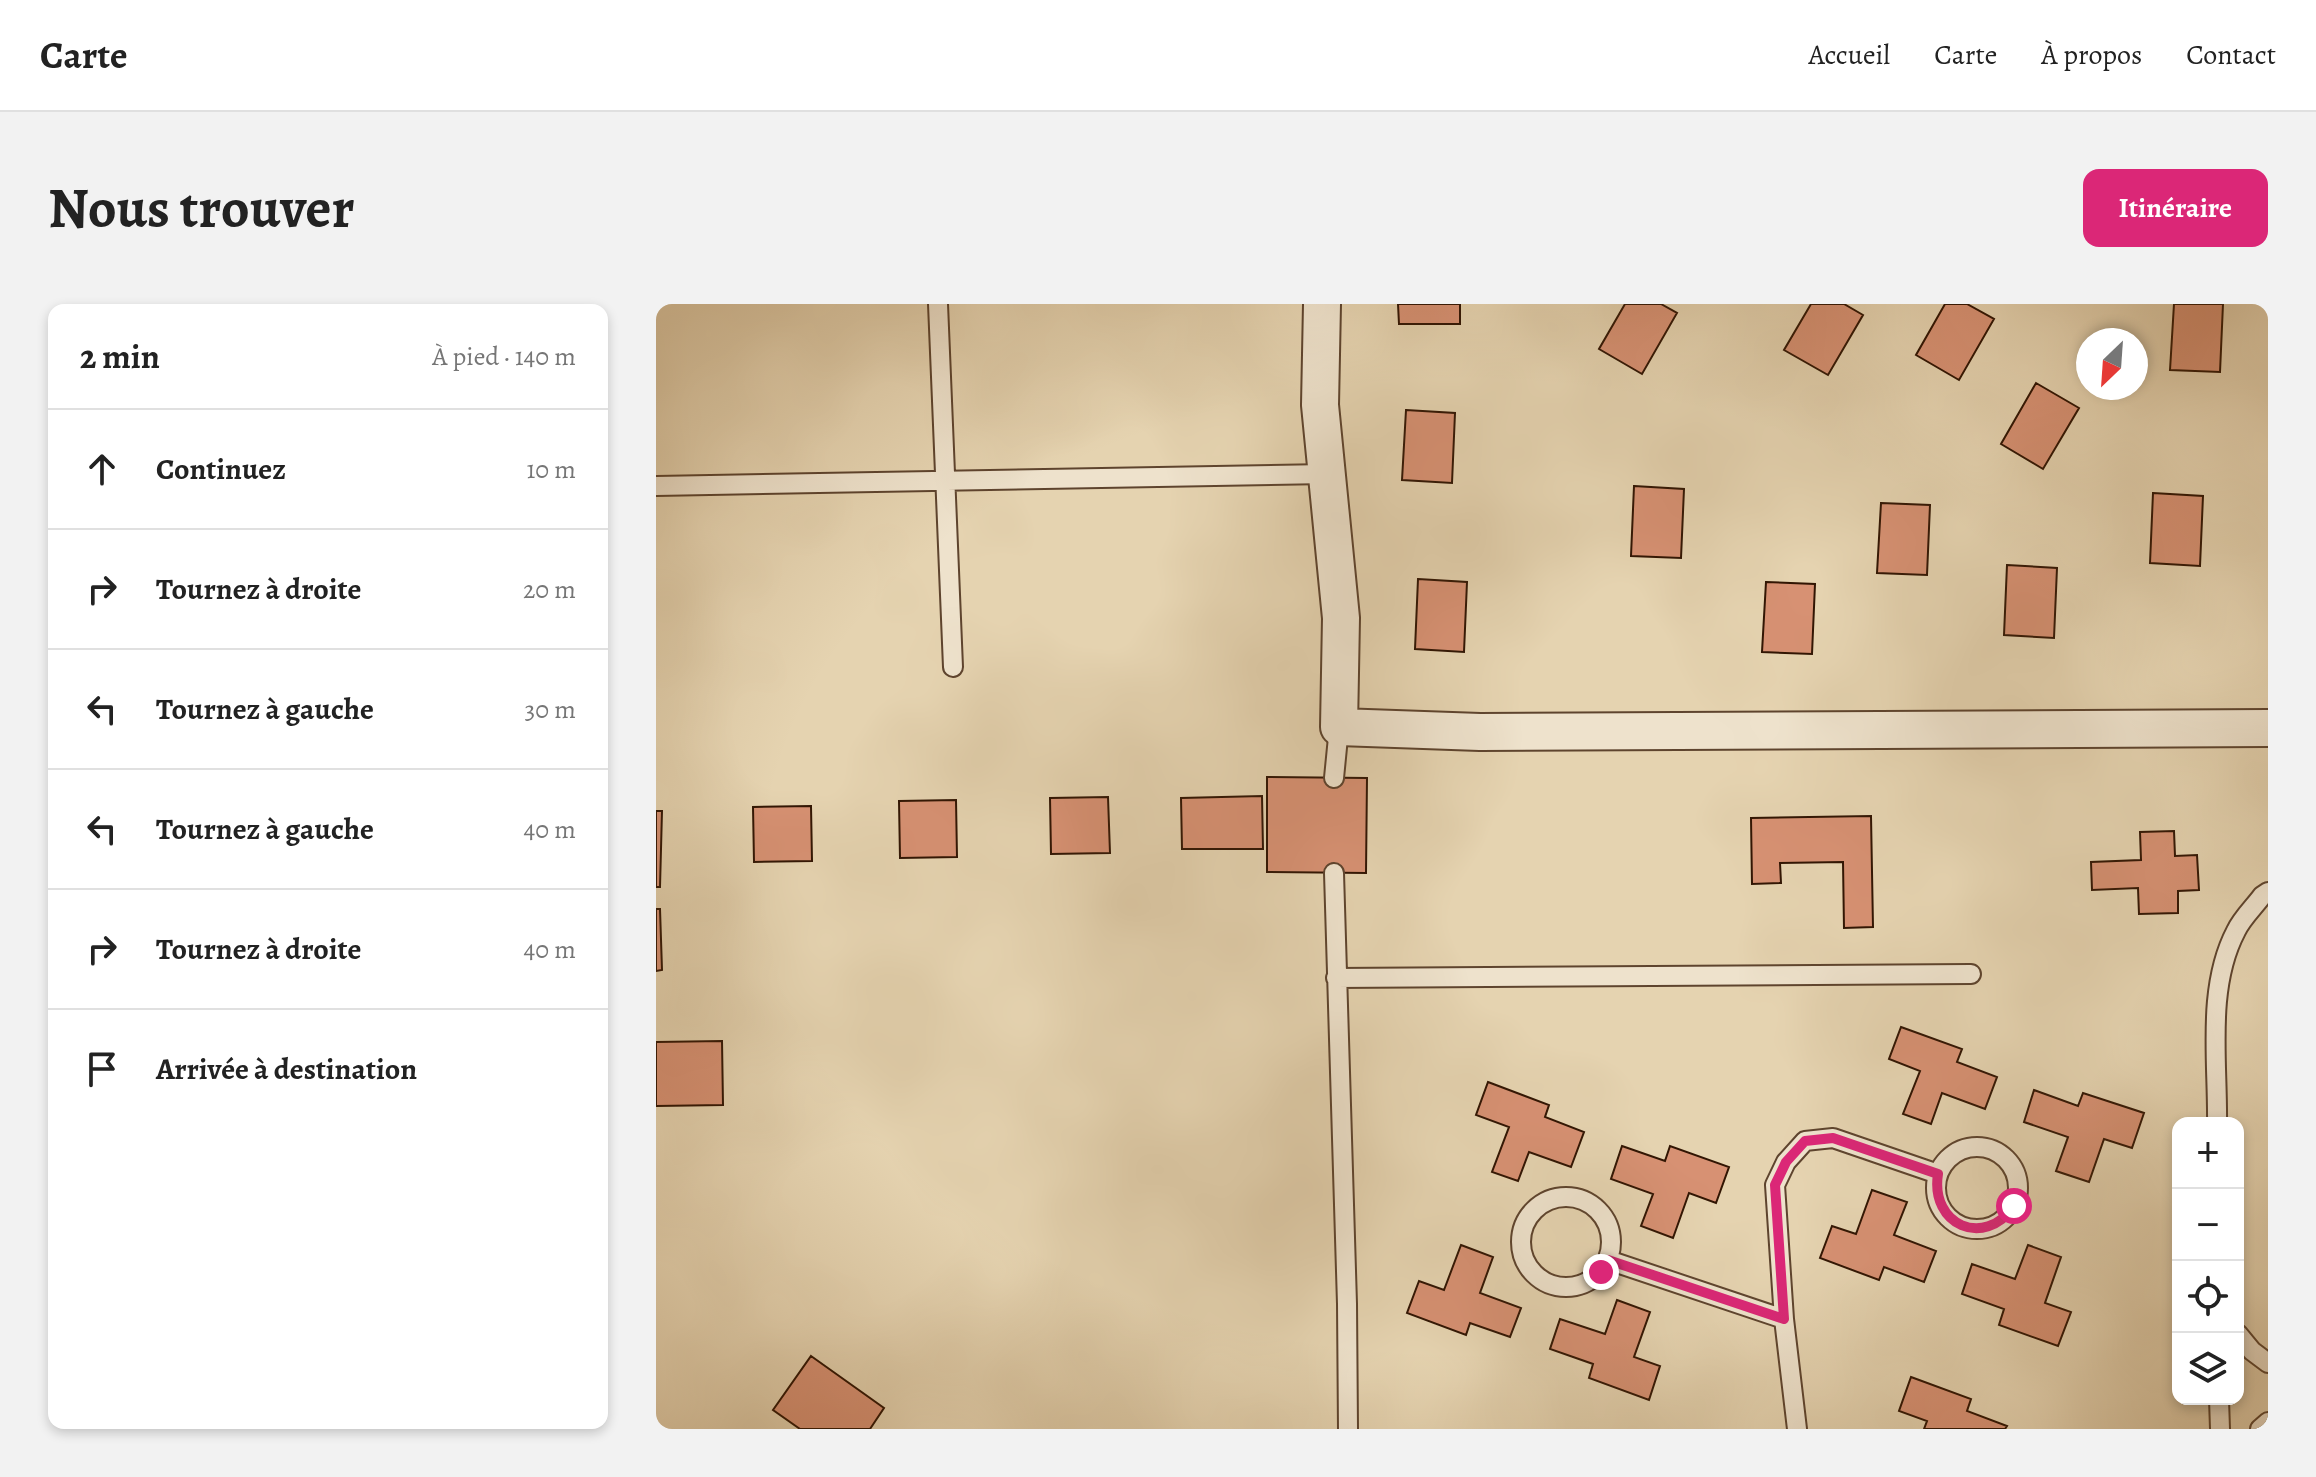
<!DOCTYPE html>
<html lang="fr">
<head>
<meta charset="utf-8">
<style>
  body { margin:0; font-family:Alegreya,serif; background:#f2f2f2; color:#222 }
  .controls { position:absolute; right:24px; bottom:24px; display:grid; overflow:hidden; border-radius:16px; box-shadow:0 4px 12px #0003 }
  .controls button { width:72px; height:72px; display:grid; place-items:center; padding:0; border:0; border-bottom:2px solid #e0e0e0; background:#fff; color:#222; font:40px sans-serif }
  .compass { position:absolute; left:1420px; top:24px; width:72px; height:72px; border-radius:50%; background:#fff; box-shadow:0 4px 12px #0003; rotate:205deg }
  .stop { position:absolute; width:24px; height:24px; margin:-18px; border:6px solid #db2777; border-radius:50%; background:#fff }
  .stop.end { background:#db2777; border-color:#fff; box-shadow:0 2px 8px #0008 }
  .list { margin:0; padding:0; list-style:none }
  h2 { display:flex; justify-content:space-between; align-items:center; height:104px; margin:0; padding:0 32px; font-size:34px }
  h2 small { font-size:26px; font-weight:400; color:#767676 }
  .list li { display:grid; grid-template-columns:52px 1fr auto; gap:24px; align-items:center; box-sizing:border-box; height:120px; padding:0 32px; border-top:2px solid #e0e0e0 }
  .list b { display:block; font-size:30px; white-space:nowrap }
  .list em { font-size:26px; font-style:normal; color:#767676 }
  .icon { flex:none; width:44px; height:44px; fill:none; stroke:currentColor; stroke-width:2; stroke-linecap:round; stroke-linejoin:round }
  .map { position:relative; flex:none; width:1612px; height:1125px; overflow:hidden; border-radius:16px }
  header { display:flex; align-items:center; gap:48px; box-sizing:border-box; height:112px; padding:0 40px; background:#fff; border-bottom:2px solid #e0e0e0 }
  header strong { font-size:38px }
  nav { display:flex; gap:44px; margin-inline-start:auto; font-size:28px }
  .intro { display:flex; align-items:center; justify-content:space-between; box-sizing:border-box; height:192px; padding:0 48px }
  h1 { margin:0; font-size:56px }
  .button { padding:20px 36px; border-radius:16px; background:#db2777; color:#fff; font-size:28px; font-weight:700 }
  main { display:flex; gap:48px; padding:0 48px }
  aside { flex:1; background:#fff; border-radius:16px; box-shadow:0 4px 12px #0003 }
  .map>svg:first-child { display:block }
  .building { fill:#d79173; stroke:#311503; stroke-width:2 }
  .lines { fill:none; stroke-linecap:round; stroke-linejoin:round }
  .service-casing { stroke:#5e442e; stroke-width:22 }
  .minor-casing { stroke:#5e442e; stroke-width:40 }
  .service { stroke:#eee2cc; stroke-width:18 }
  .minor { stroke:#eee2cc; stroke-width:36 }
  .route { stroke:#db2777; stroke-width:10 }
</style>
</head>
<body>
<header>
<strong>Carte</strong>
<nav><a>Accueil</a><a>Carte</a><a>À propos</a><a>Contact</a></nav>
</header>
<div class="intro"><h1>Nous trouver</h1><a class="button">Itinéraire</a></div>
<main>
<aside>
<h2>2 min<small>À pied · 140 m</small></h2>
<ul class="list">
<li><svg class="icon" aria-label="ahead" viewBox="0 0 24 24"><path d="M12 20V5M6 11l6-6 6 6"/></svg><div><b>Continuez</b></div><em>10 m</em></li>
<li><svg class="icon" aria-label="right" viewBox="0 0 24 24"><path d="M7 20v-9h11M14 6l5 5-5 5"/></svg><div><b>Tournez à droite</b></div><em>20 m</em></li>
<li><svg class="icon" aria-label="left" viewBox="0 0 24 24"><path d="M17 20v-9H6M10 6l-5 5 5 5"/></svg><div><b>Tournez à gauche</b></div><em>30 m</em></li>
<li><svg class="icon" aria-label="left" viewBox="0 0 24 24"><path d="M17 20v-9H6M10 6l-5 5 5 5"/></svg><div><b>Tournez à gauche</b></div><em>40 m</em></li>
<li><svg class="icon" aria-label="right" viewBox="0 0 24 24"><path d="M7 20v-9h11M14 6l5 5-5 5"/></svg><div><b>Tournez à droite</b></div><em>40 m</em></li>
<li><svg class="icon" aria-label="arrive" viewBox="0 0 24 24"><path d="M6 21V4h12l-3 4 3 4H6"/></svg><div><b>Arrivée à destination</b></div></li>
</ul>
</aside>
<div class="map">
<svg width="1612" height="1125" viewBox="0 0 1612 1125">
  <rect width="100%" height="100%" fill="#e5d3b0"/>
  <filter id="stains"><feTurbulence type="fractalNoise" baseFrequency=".0025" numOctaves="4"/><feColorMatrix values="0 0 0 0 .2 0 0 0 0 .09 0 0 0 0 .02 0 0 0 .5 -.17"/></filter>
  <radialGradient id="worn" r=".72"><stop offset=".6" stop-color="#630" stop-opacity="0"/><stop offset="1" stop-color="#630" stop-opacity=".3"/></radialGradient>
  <!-- building -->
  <path class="building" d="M742,0H804V20H743Z
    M969,0H1005L1021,9L986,70L943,45Z
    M1155,0H1188L1207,11L1172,71L1128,46Z
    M1289,0H1311L1338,15L1303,76L1260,51Z
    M1518,0H1567L1564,68L1514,66Z
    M1380,79L1423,104L1387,165L1345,140Z
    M750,106L799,109L796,179L746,176Z
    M978,182L1028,185L1025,254L975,252Z
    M1497,189L1547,192L1544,262L1494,259Z
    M1225,199L1274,201L1271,271L1221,269Z
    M1351,261L1401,264L1398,334L1348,331Z
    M762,275L811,278L808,348L759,345Z
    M1110,278L1159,280L1156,350L1106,348Z
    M611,473L711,474L710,569L611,568Z
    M606,492L607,545H526L525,494Z
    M452,493L454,549L395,550L394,494Z
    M300,496L301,553L244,554L243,497Z
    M155,502L156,557L98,558L97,503Z
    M0,507H6L4,583H0Z
    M1215,512L1217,623L1188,624L1187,558L1124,559L1125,579L1096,580L1095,514Z
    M1518,527L1519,552L1541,551L1543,586L1522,587V609L1483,610L1482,584L1436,586L1435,558L1485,556L1484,528Z
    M0,605H4L6,666L0,667Z
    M1245,723L1306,745L1301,758L1341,773L1329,805L1286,789L1275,820L1247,810L1264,767L1233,755Z
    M66,737L67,801L0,802V738Z
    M832,778L893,801L889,813L928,828L915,863L873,848L862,877L836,868L853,823L820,811Z
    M1378,786L1422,802L1427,789L1488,809L1476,844L1448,835L1433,878L1400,867L1412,833L1368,818Z
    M966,842L1009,857L1014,842L1073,863L1060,899L1033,889L1017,934L985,922L997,890L955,875Z
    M1216,886L1251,898L1238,931L1280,947L1268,978L1228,963L1223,976L1164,954L1176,922L1200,930Z
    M805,941L837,953L824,989L865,1004L854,1033L814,1019L810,1031L751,1009L763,977L788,986Z
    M1372,941L1405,953L1389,999L1415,1008L1402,1042L1343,1021L1348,1005L1306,990L1316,960L1359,975Z
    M961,996L994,1008L978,1053L1004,1062L993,1096L933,1074L937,1060L894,1045L904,1015L949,1030Z
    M155,1052L228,1104L214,1125H144L117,1106Z
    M1255,1073L1315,1095L1311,1107L1351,1122L1349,1125H1268L1271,1117L1243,1107Z"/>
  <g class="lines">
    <defs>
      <path id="service" d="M282,0L297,363
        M0,182L671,170
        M678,474L683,423
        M678,569L691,1000L692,1125
        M680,674L1315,670
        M1561,819C1562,757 1550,684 1580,627C1586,614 1598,603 1606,592L1612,588
        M1280 884a41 41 0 1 1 82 0a41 41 0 1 1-82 0Z
        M865 938a45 45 0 1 1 90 0a45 45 0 1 1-90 0Z
        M952,956L1128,1015
        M1582,1030L1596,1047L1612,1059
        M1563,1095L1564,1125
        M1141,1125L1128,1015L1119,881L1130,858L1149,837L1177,834L1282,870
        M1604,1125L1612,1118"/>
      <path id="minor" d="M666,0L664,101L685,314L683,423L824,428L1612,424"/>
    </defs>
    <!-- service casing -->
    <use href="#service" class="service-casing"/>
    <!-- minor casing -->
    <use href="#minor" class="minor-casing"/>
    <!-- service -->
    <use href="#service" class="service"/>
    <!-- minor -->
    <use href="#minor" class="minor"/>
  </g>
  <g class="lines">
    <!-- route -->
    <path class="route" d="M945,968L952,956L1128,1015L1119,881L1130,858L1149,837L1177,834L1282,870C1274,921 1328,945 1358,902"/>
  </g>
  <rect width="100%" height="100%" filter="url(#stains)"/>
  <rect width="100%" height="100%" fill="url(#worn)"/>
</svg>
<div class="controls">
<button>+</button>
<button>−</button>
<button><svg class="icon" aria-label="locate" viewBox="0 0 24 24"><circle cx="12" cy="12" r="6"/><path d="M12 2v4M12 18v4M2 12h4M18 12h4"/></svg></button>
<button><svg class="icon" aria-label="layers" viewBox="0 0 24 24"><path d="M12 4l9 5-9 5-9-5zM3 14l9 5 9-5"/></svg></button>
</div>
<svg class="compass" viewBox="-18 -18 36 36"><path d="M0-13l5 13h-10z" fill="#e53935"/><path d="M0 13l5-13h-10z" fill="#767676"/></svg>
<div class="stop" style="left:1358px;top:902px"></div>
<div class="stop end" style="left:945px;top:968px"></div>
</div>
</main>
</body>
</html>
